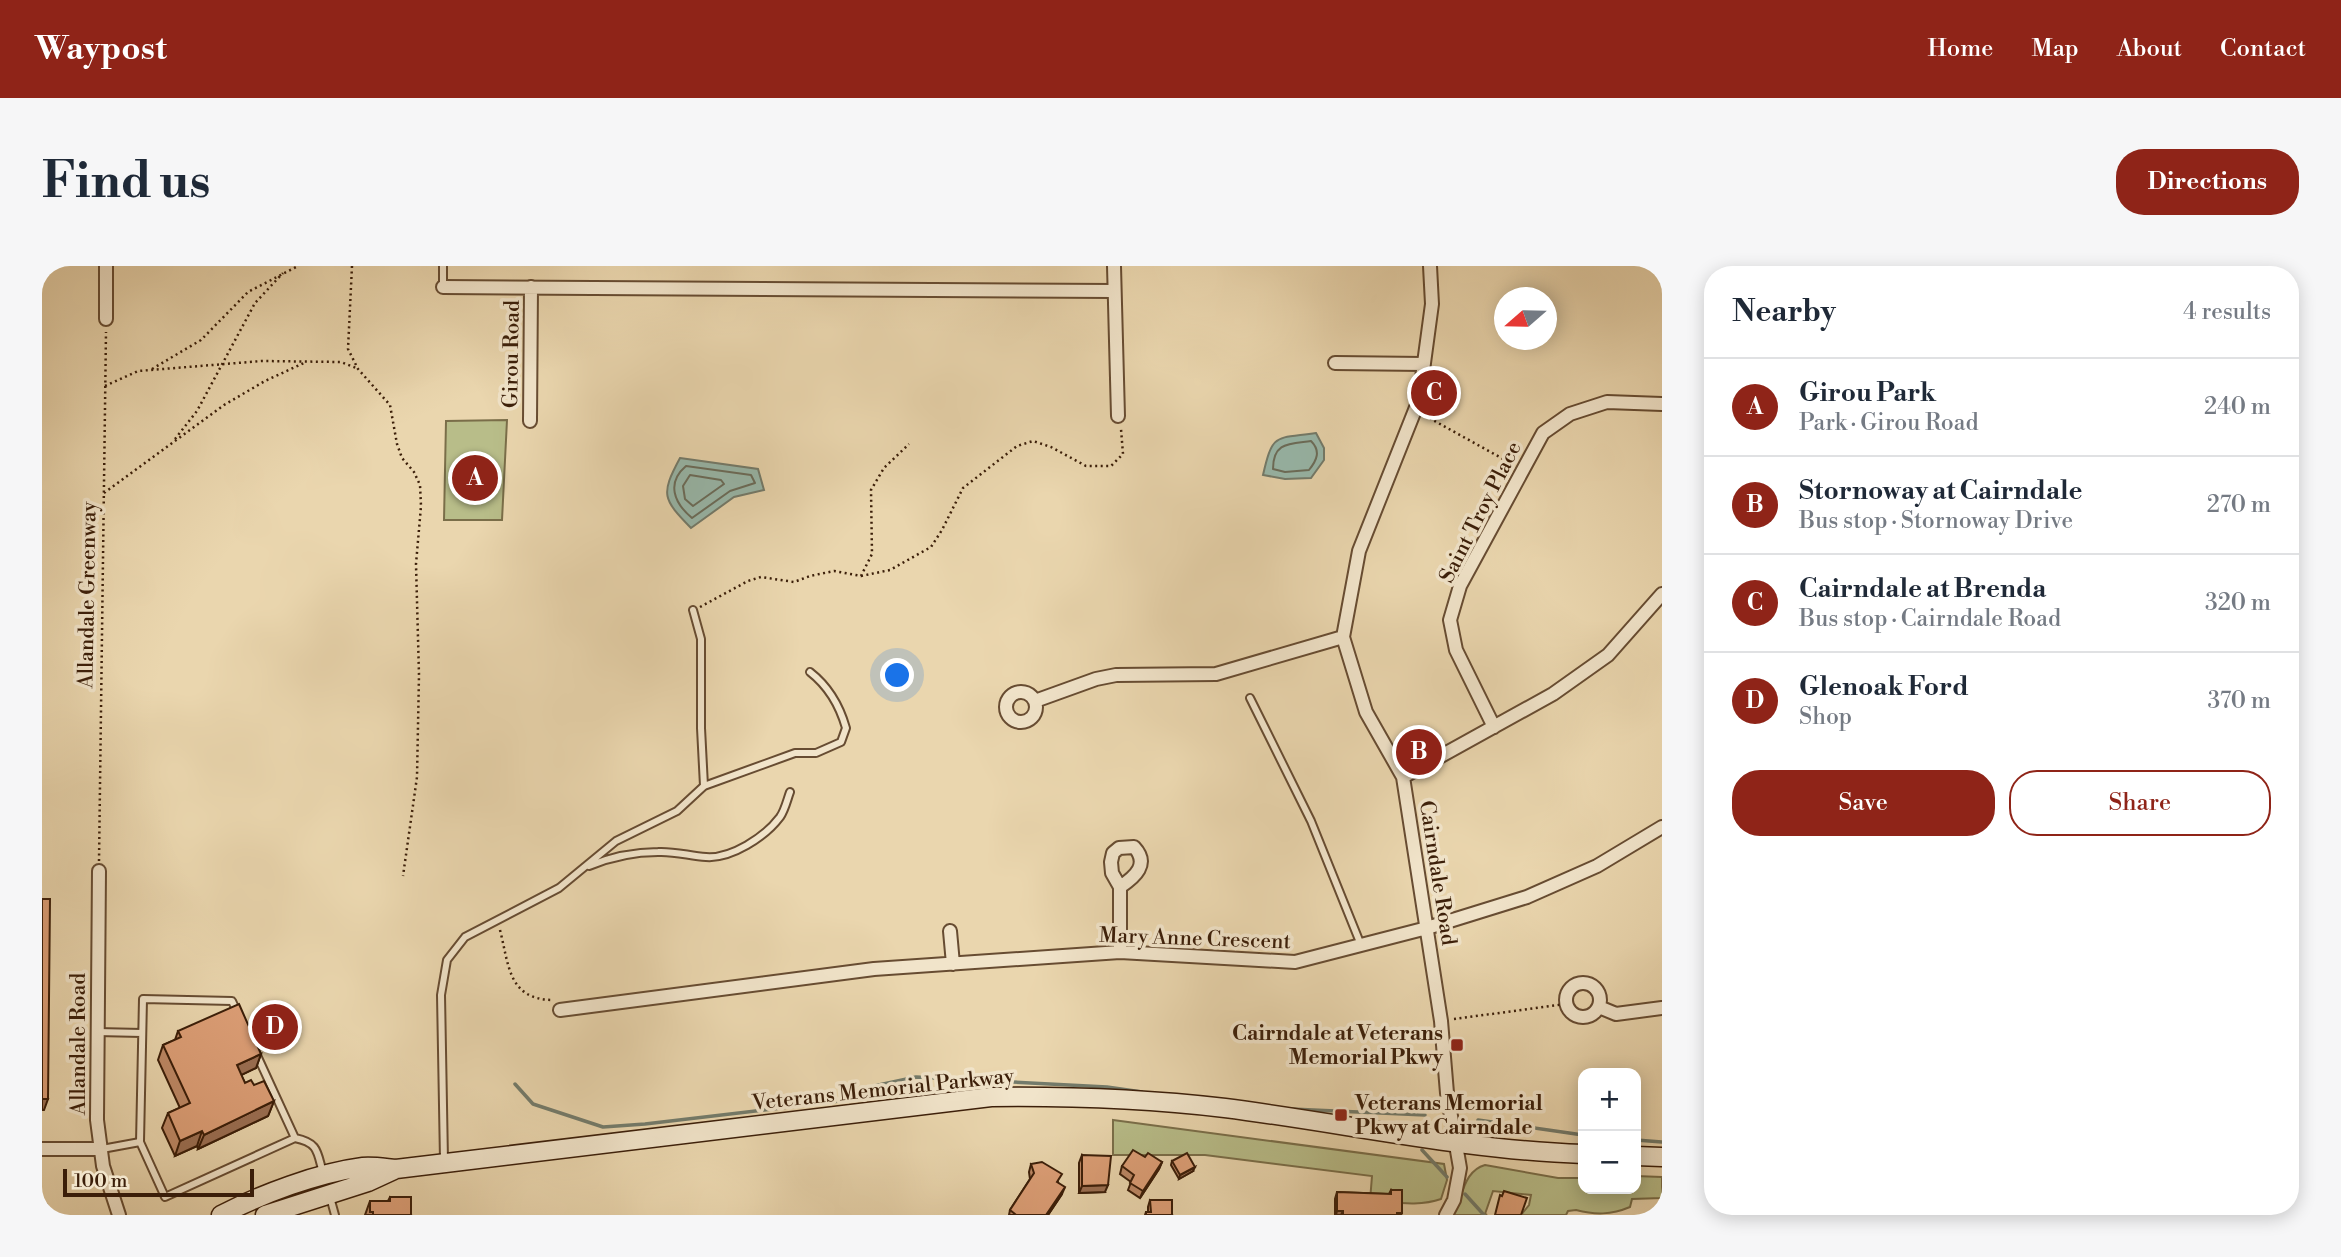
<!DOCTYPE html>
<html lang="en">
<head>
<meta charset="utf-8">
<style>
  body { margin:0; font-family:"Libre Bodoni",serif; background:#f6f6f7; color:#1f2937 }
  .controls { position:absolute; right:21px; bottom:21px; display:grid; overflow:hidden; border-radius:14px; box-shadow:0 4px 18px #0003 }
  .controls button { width:63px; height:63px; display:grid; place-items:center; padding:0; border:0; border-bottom:2px solid #e0e1e3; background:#fff; color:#1f2937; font:35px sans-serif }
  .compass { position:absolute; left:1452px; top:21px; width:63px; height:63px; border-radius:50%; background:#fff; box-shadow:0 4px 18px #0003; rotate:250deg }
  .scale { position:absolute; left:21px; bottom:18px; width:191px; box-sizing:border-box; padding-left:7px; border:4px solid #3b1e09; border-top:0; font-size:19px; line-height:24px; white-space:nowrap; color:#3b1e09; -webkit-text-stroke:5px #f1e4ca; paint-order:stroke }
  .you { position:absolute; left:856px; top:410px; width:24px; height:24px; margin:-18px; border:5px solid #fff; border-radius:50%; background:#1a73e8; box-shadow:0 0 0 10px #1a73e833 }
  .badge { display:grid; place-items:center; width:46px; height:46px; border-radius:50%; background:#8f2418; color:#fff; font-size:23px; font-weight:700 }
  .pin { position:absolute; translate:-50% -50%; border:4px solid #fff; box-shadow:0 2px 7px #0006 }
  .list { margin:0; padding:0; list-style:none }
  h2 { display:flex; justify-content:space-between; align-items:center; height:91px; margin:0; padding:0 28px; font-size:30px }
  h2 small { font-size:23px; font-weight:400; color:#747a83 }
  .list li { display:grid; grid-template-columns:46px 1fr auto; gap:21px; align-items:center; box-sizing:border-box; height:98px; padding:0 28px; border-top:2px solid #e0e1e3 }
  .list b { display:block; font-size:26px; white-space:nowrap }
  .list p { margin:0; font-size:23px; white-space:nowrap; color:#747a83 }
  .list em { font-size:23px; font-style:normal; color:#747a83 }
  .actions { display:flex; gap:14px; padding:21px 28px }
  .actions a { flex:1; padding:16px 0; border:2px solid #8f2418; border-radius:28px; text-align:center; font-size:24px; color:#8f2418 }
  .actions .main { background:#8f2418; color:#fff }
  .map { position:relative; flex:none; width:1620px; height:949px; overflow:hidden; border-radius:28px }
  header { display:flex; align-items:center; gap:42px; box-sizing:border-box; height:98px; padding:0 35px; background:#8f2418; color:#fff }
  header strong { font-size:33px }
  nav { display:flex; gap:38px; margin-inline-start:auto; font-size:24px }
  .intro { display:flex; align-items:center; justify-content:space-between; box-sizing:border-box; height:168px; padding:0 42px }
  h1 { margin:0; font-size:49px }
  .button { padding:18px 32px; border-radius:28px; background:#8f2418; color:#fff; font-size:24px; font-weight:700 }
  main { display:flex; gap:42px; padding:0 42px }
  aside { flex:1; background:#fff; border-radius:28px; box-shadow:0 4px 18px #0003 }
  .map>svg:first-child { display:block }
  .green { fill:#b8bd89; stroke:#7a6e49; stroke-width:2 }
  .water { fill:#98b9ac; stroke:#737b6b; stroke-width:2 }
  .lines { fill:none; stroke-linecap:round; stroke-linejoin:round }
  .shore { stroke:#6a6c5a; stroke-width:2 }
  .stream { stroke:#737b6b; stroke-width:3.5 }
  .service-casing { stroke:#674c32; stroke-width:10 }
  .minor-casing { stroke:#674c32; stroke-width:16 }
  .secondary-casing { stroke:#3b1e09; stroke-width:21 }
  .path { stroke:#3b1e09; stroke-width:2.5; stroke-dasharray:2 3.5; stroke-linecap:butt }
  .service { stroke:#f1e4ca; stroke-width:6 }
  .minor { stroke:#f1e4ca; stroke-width:12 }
  .secondary { stroke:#f1e4ca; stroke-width:18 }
  .wall { fill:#be8966; stroke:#3b1e09; stroke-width:2 }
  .shaded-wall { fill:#9b6f53; stroke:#3b1e09; stroke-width:2 }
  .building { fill:#dd9f77; stroke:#3b1e09; stroke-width:2 }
  .poi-dot { fill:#8f2418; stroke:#f1e4ca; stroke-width:2.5 }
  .labels { text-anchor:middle; stroke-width:7; stroke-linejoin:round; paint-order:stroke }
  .street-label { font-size:21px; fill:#3b1e09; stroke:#f1e4ca }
  .poi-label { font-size:21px; font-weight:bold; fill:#3b1e09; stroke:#f1e4ca; text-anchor:end }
</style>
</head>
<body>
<header>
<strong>Waypost</strong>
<nav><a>Home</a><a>Map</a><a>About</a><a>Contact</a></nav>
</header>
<div class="intro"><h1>Find us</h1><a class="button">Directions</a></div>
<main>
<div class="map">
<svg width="1620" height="949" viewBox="0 0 1620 949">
  <rect width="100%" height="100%" fill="#ead6ae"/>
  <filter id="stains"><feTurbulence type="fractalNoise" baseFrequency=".00286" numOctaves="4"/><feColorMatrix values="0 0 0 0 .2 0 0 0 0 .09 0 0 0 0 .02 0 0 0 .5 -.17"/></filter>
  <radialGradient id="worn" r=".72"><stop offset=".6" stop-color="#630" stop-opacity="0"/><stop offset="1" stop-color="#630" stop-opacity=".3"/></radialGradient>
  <!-- green -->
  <path class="green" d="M465,154L460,254H402L404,155Z
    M1071,854L1402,898L1405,914L1399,933C1377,941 1351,936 1328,935L1330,910L1163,889H1071Z
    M1443,899L1516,912H1541V923H1594V910L1620,911V932L1590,933L1588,941C1569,949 1553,949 1534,944L1526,945L1524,949H1479L1487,939L1489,929L1451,925L1443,948L1445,949H1410C1421,932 1421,905 1443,899Z"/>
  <!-- water -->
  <path class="water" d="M1274,167L1282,182V194L1269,212L1243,213L1221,209C1231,166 1233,173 1274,167Z
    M638,192L716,203L722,224L692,231L649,262C621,233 618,229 638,192Z"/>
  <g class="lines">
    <!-- shore -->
    <path class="shore" d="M1269,175C1279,185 1275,194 1267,204L1243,206L1231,203C1231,176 1247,178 1269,175Z
      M644,200L709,209L713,217L688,225L650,252C632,237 624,217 644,200Z
      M648,209L679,214L682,218L651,240L643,233L641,220Z"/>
    <!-- stream -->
    <path class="stream" d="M473,818L491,838L561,861L603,858L797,835L832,820L874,811L1065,821L1100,826
      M1249,843L1383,849
      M1436,854L1541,869
      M1594,874L1620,876
      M1380,884L1405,911
      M1423,928L1442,949"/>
    <defs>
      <path id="service" d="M401,21V0
        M651,344L659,373V462L662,520
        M1208,432L1269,555L1319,679
        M547,600C569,591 592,586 616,586C632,585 648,590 664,591C689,593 723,571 738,551C743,544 745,534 748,526
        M101,733L190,735L253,872L123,931L98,876Z
        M55,766L100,767
        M253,872C277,877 275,886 281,907
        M60,883L98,876
        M402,894L399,729L405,694L423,671L517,622L574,575L635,545L662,520L753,487H774L799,476L804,462C798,441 786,420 768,406
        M288,931L293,949"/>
      <path id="minor" d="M1072,0L1076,150
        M1388,0L1390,38L1377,134L1317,285L1301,371L1324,446L1361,511L1399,755L1405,827L1418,902L1412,934L1404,949
        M401,21L1072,25
        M64,53V0
        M1293,97L1382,98
        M488,155L489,21
        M964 441a15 15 0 1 1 30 0a15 15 0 1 1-30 0Z
        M993,435L1054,413L1074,409L1174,408L1301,371
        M1452,461L1414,384L1408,354L1418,320L1501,167L1528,148L1565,136L1620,138
        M1361,511L1511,428L1566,389L1620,328
        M57,605L55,854L61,900L77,949
        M1078,621C1093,611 1108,598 1092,581L1077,582L1071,587L1069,596L1070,607L1078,621V686
        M908,665L911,698
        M1524 734a17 17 0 1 1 34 0a17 17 0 1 1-34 0Z
        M1557,741L1574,748L1620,742
        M518,744L832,703L1078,686L1253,696L1385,662L1485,631L1555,600L1620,561
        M0,883H58"/>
      <path id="secondary" d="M1594,890L1620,891
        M179,949C220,928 275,907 321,901C331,900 343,902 354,903L949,831C1027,830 1105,833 1183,842C1302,857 1421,884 1541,888
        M223,949L326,916L352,904"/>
    </defs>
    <!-- service casing -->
    <use href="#service" class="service-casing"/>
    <!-- minor casing -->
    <use href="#minor" class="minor-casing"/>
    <!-- secondary casing -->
    <use href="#secondary" class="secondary-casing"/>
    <!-- path -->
    <path class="path" d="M310,0L306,83L316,103L348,139L355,178L360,192L372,206L378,219L379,240L374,298L377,409L375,511L361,610
      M110,103L159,74L206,26L256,0
      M63,120L96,105L220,95L299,96L314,102
      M1391,130L1393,139L1389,153L1472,199
      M133,173L155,145L213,37L241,7
      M62,227L182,139L223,115L264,96
      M819,310L848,304L889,281L900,264L921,222L975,180L991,175L1009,181L1044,200H1069L1081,188L1079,163
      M658,341L706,315L719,311L752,316L768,310L792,305L819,310L830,288L829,224L842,202L867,178
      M57,595L64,66
      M458,664C467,699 466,733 510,734
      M1412,753L1524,738
      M0,943L7,938"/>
    <!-- service -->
    <use href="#service" class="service"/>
    <!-- minor -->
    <use href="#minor" class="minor"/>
    <!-- secondary -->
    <use href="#secondary" class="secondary"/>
  </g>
  <!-- wall -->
  <path class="wall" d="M136,765L219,788L214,802L199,809L203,817L212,819L232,835L226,850L156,883L155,880L133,890L120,862L126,847L138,842L116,794L121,779L133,774Z
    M1040,889L1063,926L1037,927V897Z
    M1103,891L1120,896L1117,903L1098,932L1086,924L1089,916L1078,908L1080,900Z
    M1130,895L1151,905L1137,913L1129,899Z
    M989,898L1016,916L1020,928L1006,949H967L968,944L988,913L987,906Z
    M1349,924L1360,947L1359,949H1293V933L1295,926L1347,928Z
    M348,931L369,949H323L328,935H346Z
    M1108,934L1130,949H1103L1104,946H1106V941Z"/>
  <!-- shaded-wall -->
  <path class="shaded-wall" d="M219,788L214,802L189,814L195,799Z
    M0,833H6L2,844H0Z
    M232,835L226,850L156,883L162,869Z
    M160,865L155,880L133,890L138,875Z
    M1120,896L1117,903L1098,932L1101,925Z
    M1153,901L1151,905L1137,913L1138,909Z
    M1066,919L1063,926L1037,927L1040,920Z
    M1023,921L1020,928L1006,949H1004Z
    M1295,945H1301L1299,949H1294Z"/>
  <!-- building -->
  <path class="building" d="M0,633H8L6,833H0Z
    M197,738L219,788L195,799L203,817L209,814L212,819L222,815L232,835L162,869L160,865L138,875L126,847L148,837L121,779L139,771L136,765Z
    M1091,884L1103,891L1106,887L1120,896L1101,925L1088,917L1092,909L1080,900Z
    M1145,887L1153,901L1138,909L1130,895Z
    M1040,889L1069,890L1066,919L1040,920Z
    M1000,896L1020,908L1015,916L1023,921L1004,949H972L973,948L968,944L992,907L989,898Z
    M1349,924H1360V947H1355V949H1301V945H1295V926L1349,928Z
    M1462,925L1485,932L1479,949H1453L1458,929L1460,930Z
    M348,931H369V949H331V946H328V935H348Z
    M1108,934H1130V949H1104V946H1109Z"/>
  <!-- markers -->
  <g class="poi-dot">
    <rect x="1408" y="772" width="14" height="14" rx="3.5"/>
    <rect x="1292" y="842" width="14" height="14" rx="3.5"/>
  </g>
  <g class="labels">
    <!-- street labels -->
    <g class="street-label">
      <text transform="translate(469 88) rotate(-89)" y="7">Girou Road</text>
      <text transform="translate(1438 246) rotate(-63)" y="7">Saint Troy Place</text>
      <text transform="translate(45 329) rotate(-89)" y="7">Allandale Greenway</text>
      <text transform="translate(1396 607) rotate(81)" y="7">Cairndale Road</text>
      <text transform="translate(1153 672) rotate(2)" y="7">Mary Anne Crescent</text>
      <text transform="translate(36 778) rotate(-90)" y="7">Allandale Road</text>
      <text transform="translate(841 823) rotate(-6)" y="7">Veterans Memorial Parkway</text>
    </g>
    <!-- poi labels -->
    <g class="poi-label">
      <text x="1401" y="774">Cairndale at Veterans<tspan x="1401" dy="24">Memorial Pkwy</tspan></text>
      <text x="1313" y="844" text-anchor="start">Veterans Memorial<tspan x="1313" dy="24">Pkwy at Cairndale</tspan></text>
    </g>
  </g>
  <rect width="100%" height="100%" filter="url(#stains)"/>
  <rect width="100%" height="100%" fill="url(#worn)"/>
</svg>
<div class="controls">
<button>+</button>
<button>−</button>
</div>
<svg class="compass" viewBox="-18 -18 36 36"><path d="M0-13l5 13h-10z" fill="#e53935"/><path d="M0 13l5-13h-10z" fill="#747a83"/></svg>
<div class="scale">100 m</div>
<div class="you"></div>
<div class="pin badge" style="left:433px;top:212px">A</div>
<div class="pin badge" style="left:1377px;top:486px">B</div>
<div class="pin badge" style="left:1392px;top:127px">C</div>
<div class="pin badge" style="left:233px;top:761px">D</div>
</div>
<aside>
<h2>Nearby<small>4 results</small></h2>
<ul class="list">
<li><span class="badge">A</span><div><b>Girou Park</b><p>Park · Girou Road</p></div><em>240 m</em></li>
<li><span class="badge">B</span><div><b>Stornoway at Cairndale</b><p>Bus stop · Stornoway Drive</p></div><em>270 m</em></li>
<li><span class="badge">C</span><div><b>Cairndale at Brenda</b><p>Bus stop · Cairndale Road</p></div><em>320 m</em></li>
<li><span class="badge">D</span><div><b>Glenoak Ford</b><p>Shop</p></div><em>370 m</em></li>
</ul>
<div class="actions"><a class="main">Save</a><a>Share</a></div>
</aside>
</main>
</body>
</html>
